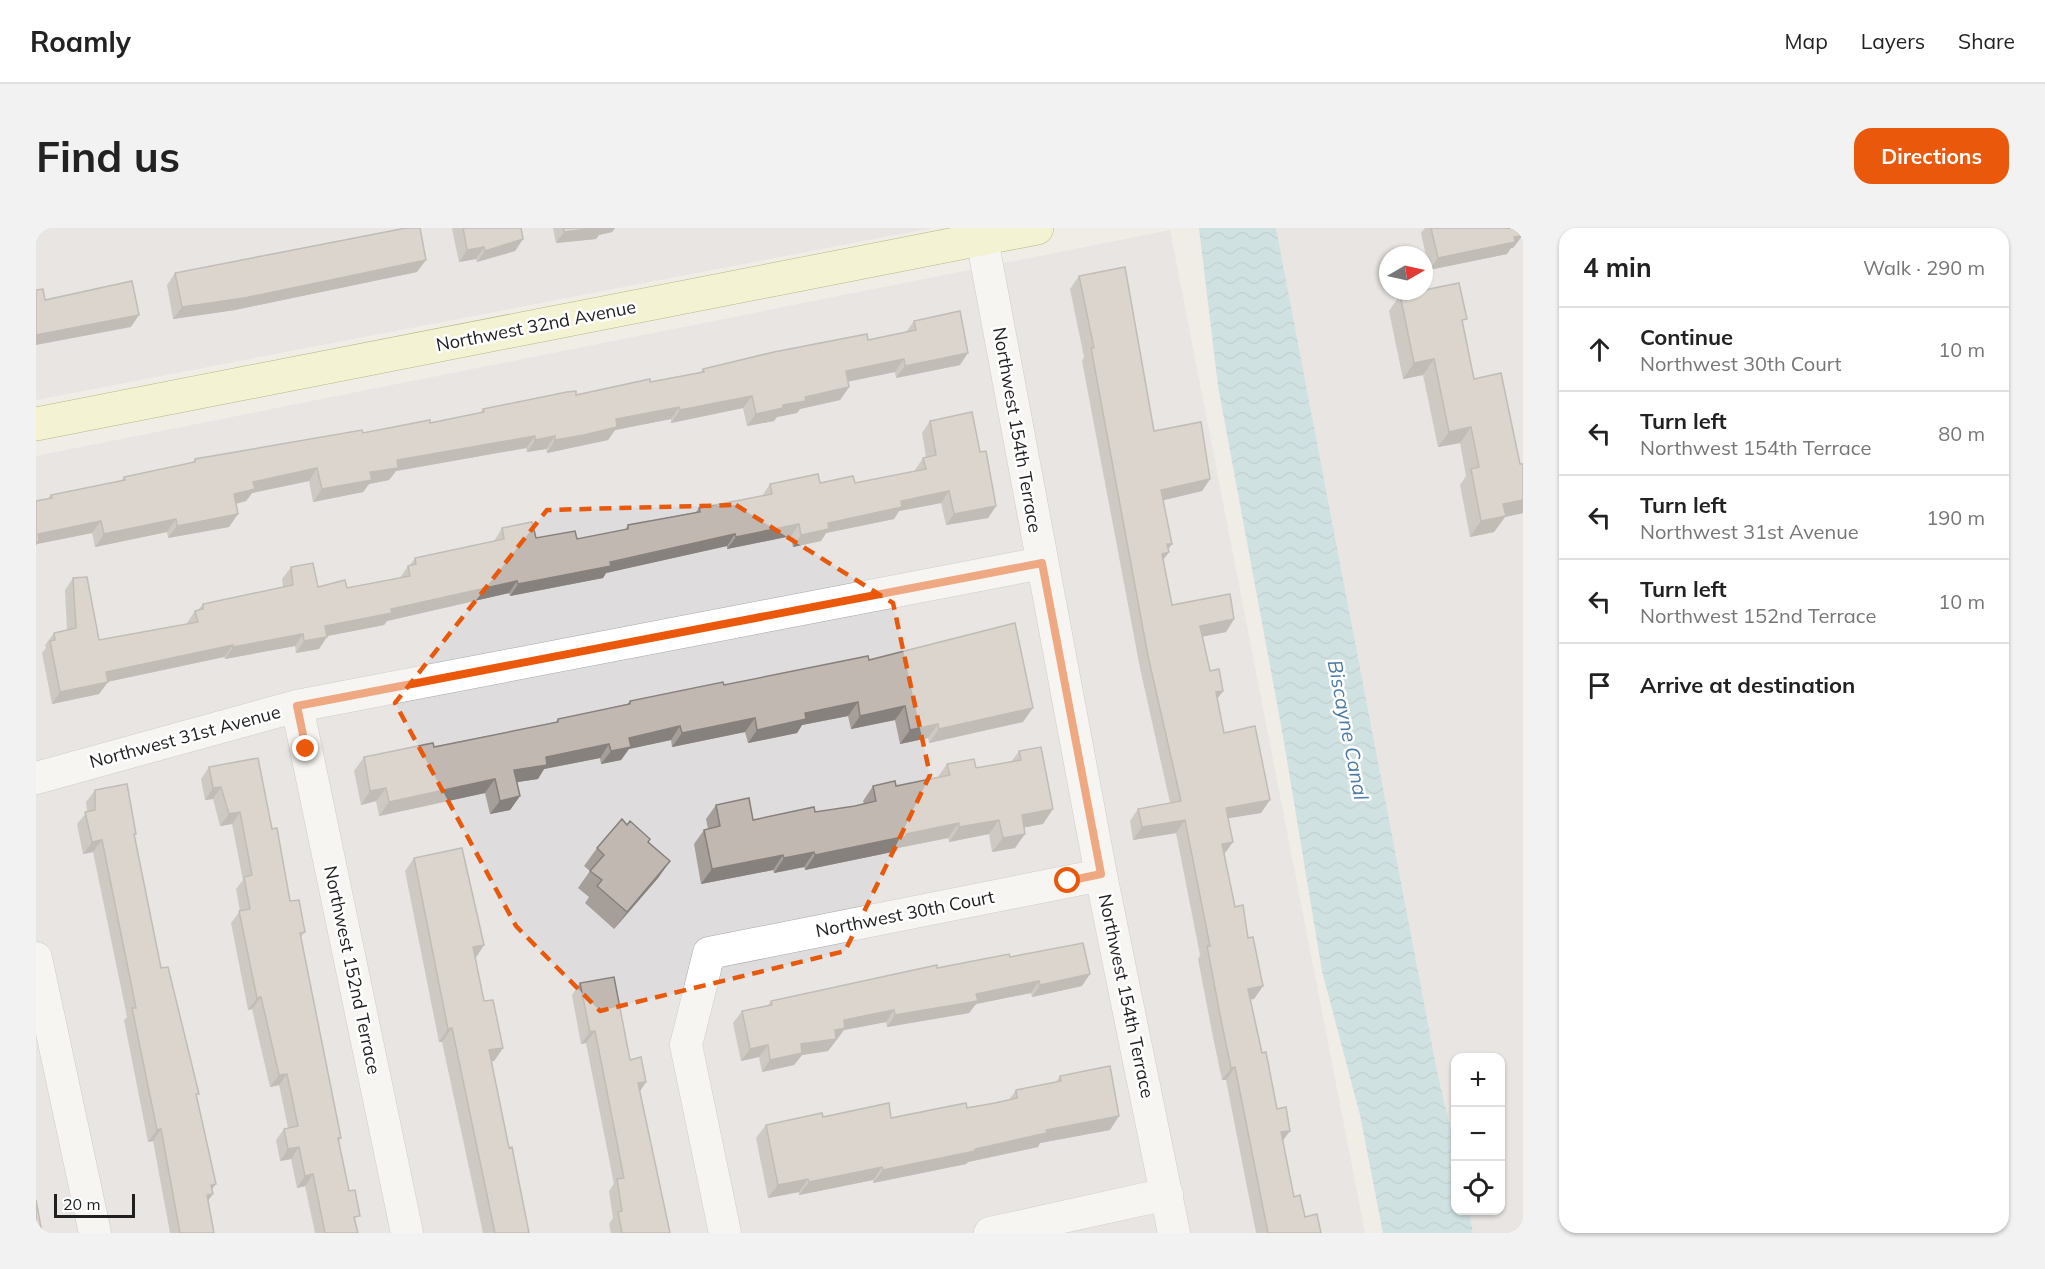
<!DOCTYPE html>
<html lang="en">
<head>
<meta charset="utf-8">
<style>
  body { margin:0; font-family:Mulish,sans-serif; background:#f2f2f2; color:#222 }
  .controls { position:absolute; right:18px; bottom:18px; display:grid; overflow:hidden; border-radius:12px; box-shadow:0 2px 4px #0004 }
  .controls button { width:54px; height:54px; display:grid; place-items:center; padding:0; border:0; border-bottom:2px solid #e0e0e0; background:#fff; color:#222; font:30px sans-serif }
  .compass { position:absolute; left:1343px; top:18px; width:54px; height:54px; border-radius:50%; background:#fff; box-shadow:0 2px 4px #0004; rotate:81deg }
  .scale { position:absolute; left:18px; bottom:15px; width:81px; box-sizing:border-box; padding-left:6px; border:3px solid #202020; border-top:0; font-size:16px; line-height:21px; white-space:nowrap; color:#202020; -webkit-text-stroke:4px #fff; paint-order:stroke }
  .stop { position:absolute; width:18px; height:18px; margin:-14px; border:4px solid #ea580c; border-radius:50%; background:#fff }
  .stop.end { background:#ea580c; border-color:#fff; box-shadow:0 2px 6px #0008 }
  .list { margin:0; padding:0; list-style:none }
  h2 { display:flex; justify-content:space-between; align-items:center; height:78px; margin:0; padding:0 24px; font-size:26px }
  h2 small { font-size:20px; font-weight:400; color:#767676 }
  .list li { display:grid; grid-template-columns:39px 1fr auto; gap:18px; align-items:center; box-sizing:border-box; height:84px; padding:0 24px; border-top:2px solid #e0e0e0 }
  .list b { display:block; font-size:22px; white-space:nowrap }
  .list p { margin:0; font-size:20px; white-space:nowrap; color:#767676 }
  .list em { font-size:20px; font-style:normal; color:#767676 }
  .icon { flex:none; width:33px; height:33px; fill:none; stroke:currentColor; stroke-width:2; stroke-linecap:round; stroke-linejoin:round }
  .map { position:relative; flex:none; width:1487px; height:1005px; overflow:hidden; border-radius:18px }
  header { display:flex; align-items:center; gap:36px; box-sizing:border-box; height:84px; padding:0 30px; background:#fff; border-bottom:2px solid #e0e0e0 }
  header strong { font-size:28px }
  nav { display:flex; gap:33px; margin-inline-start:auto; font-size:21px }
  .intro { display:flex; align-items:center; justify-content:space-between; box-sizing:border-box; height:144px; padding:0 36px }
  h1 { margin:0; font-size:42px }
  .button { padding:15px 27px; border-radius:18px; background:#ea580c; color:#fff; font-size:21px; font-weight:700 }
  main { display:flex; gap:36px; padding:0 36px }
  aside { flex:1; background:#fff; border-radius:18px; box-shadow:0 2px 4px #0004 }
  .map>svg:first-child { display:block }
  .residential { fill:#dedcdd; fill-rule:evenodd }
  .water { fill:url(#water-waves) }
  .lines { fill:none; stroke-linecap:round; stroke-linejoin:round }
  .street-casing { stroke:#a7a7a7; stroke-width:33 }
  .secondary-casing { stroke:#6d7607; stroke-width:34 }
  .street { stroke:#fff; stroke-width:32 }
  .secondary { stroke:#f7f8bc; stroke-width:33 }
  .wall { fill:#a69e99 }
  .shaded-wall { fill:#87817d }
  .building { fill:#c1b8b2; stroke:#87817d; stroke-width:1.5 }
  .route { stroke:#ea580c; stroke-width:8 }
  .marked { fill:none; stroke:#e8590c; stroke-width:4.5; stroke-dasharray:12 8; stroke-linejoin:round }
  .labels { text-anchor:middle; stroke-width:5; stroke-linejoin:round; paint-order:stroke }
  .street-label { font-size:18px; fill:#202020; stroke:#fff }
  .water-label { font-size:20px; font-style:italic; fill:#4a7aa6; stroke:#fff }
</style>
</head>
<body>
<header>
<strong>Roamly</strong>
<nav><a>Map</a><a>Layers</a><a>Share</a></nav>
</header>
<div class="intro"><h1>Find us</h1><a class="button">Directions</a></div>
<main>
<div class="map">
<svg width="1487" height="1005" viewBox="0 0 1487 1005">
  <defs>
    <pattern id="water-waves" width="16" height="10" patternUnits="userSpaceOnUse" patternTransform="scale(1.5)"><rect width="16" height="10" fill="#a8d2dc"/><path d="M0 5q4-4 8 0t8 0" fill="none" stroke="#90b4bc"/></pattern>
  </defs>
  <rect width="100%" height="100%" fill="#f0ece6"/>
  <!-- residential -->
  <path class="residential" d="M0,0H895L0,172Z
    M1240,0H1487V1005H1437L1433,983L1464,982V830H1420L1419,918L1402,848ZM1352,27H1388V63H1352Z
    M1134,2L1329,1005H0V228Z"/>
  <!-- water -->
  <path class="water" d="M1163,0H1240L1402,848L1419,918L1420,982L1433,983L1437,1005H1347L1324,887L1286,743L1247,508L1182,158Z"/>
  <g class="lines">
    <defs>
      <path id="street" d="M944,0L1065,647L1138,1005
        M261,478L371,1005
        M0,550L261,478L1006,335
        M0,730L59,1005
        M689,1005L650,817L673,725L1065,647
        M954,1005L1131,966"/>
      <path id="secondary" d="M0,196L1001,0"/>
    </defs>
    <!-- street casing -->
    <use href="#street" class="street-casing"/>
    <!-- secondary casing -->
    <use href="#secondary" class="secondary-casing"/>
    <!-- street -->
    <use href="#street" class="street"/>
    <!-- secondary -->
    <use href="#secondary" class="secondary"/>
  </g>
  <!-- wall -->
  <path class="wall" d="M417,0H485L487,11L479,23L441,34L440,31L423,34L416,1Z
    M517,0H579L576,4L563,7L560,11L520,15Z
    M1389,0H1484L1486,8L1477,20H1475L1471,26L1393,42L1385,5Z
    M381,44L199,82L137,91L131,57L139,45Z
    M1043,48L1118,203L1174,251L1166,263L1127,272L1136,316L1132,321L1133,324L1127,332L1136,377L1198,391L1190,404L1166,408L1174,443L1187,463L1181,471L1188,505L1225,585L1192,590L1197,614L1188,626L1199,679L1212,710L1227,758L1218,771H1214L1247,913L1258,969L1269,989L1285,1005H1220L1190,852H1186L1176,804L1162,731L1164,727L1140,605L1097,612L1094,593L1102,581L1134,575L1104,440L1046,133L1048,129L1034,61Z
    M1364,67L1427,96L1438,151L1484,236H1487V285L1469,289L1458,304L1434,309L1424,257L1430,248L1424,215L1402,219L1387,147L1367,151L1353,83Z
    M878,93L924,137L860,150L859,144L812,153L813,159L804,172L764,181L761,185L741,189L738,193L711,198L707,180L635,195V191L579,202L572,212L511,225L510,221L491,224L490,220L360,243L353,252L333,256L327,264L277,274L273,253L216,265L210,273L200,276L193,299L132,310L131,304L59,319L56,305L1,316L12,270L15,267L85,253L88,249L156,235L159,231L394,195L444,185L447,181L540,167L614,154L665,144L667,141L832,112L870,104Z
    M894,193L944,224L960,278L952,290L910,297L905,275L863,283L858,291L790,305L785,313L757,319L755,308L691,321V318L570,345L567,350L474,368L473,365L351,393L348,397L291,408L283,421L260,425L259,418L189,431L188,429L71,454L63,466L16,476L6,425L10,420L9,417L18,405L31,402L29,362L37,350L63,412L151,396V395L159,383L162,382L167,376L247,359L246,351L255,339L282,359L311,360L364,350L372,338L374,337L379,330L458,313L466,300L500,310L541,311L589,302L592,297L660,284L663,280L726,268L734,256L819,255L879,243V242L887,230L890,229L886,205Z
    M833,432L987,494L893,515L892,510L864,516L859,492L815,501L812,488L766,497L761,505L712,515L709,504L636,519L635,512L593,521L585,532L565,536L564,530L508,541L502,551L481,554L484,568L474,582L454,586L449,565L343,588L340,573L325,577L318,543L328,529L398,519L520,494L522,491L591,476L594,473Z
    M983,523L1007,596L988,599L979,620L956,624L953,606L913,614L912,610L862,620L861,623L769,642L768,639L738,645L737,642L665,656L658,616L668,602L672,601L670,591L680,577L717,592L779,584L819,578L828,576L827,573L837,558H860L901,550L911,536L940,540L975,534Z
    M173,539L236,601L254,673L269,704L265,709L305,910L303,913L322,1005H279L269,958L261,960L255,931L244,933L240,912L248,901L252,900L243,857L234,859L216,781L212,782L195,695L204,683L200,661L207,652L196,596L184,598L177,571L169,572L165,551Z
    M59,562L100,606L98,609L125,740L161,869L180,956L176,961L172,973L178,1005H134L117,913L112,914L88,792L91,789L57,624L47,626L41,596L51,584L50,574Z
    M612,614L634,633L622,650L578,701L549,675L553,669L542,660L554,643L548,638L561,620Z
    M378,630L448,717L439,730L448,773L467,820L458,833H455L473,920L493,1005H447L406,814H403L369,643Z
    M974,729L1046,758L996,769L995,765L940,776L933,785L851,799L850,794L808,802L792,823L766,827L758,837L726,844L723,829L705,833L697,795L706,783L732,777L735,773L901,740Z
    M544,755L594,832L610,854L604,863L634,1005H575L573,996L577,990L573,963L578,956L550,815L545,816L536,767Z
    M1024,848L1074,902L1004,915L1002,919L932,934L930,936L837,955V952L763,967V964L732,970L720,910L730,897L787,889L855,890L959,875L973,872L980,862L1020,854Z"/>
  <!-- shaded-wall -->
  <path class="shaded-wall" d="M561,0H579L576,4L563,7L560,11L520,15L528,4Z
    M1486,8L1477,20H1475L1471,26L1393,42L1402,30L1478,9Z
    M487,11L479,23L441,34L449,23Z
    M448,19L440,31L423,34L431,22Z
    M390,32L381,44L199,82L137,91L146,79Z
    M103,87L95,99L0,117V107Z
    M932,125L924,137L860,150L869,138Z
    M868,131L859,144L801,156L810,143Z
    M1398,131L1387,147L1367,151L1378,135Z
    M813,159L804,172L764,181L761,185L741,189L738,193L711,198L720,186L747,177L769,169Z
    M716,168L707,180L635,195L644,182Z
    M643,179L635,191L579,202L572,212L511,225L519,212L580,191Z
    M1435,199L1424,215L1402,219L1413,204Z
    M499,208L490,220L360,243L353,252L333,256L327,264L277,274L286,261L334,244L361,232Z
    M519,208L510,221L491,224L499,212Z
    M281,240L273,253L216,265L210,273L189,278L198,266L217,254Z
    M1174,251L1166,263L1116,275L1125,262Z
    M913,263L905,275L863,283L858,291L790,305L785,313L757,319L765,307L792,295L865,273Z
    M1487,272V285L1469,289L1458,304L1434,309L1445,293L1467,276Z
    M960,278L952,290L910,297L918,286Z
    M202,286L193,299L132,310L141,298Z
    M140,291L131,304L59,319L68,306Z
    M65,293L56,305L1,316L0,318V308L2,306Z
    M763,296L755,308L691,321L700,309Z
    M699,306L691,318L570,345L567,350L474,368L482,356Z
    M1131,316H1136L1129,325L1133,324L1124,336L1117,338Z
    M481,353L473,365L351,393L348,397L281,410L289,398L355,381Z
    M1198,391L1190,404L1155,411L1164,398Z
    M267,406L259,418L189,431L197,419Z
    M291,409L283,421L260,425L268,413Z
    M197,417L188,429L61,456L70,444Z
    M72,454L63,466L16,476L24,464Z
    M1187,463L1178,475L1180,464Z
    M822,474L812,488L766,497L761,505L712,515L721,502L769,485Z
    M869,478L859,492L815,501L824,488Z
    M997,480L987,494L893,515L903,501Z
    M719,490L709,504L636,519L646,505Z
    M902,496L892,510L864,516L874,502Z
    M644,498L635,512L593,521L585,532L565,536L575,523L593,510Z
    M573,516L564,530L508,541L502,551L469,556L478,542L510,529Z
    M459,551L449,565L343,588L353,574Z
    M185,559L177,571L169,572L177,560Z
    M350,560L340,573L325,577L334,563Z
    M484,568L474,582L454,586L464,573Z
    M1234,572L1225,585L1181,592L1190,580Z
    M1017,581L1007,596L975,602L986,587Z
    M204,584L196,596L184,598L193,586Z
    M963,592L953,606L913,614L923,599Z
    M1149,592L1140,605L1097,612L1106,599Z
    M923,595L912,610L862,620L861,623L769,642L779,627L870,606Z
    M989,606L979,620L956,624L967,610Z
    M66,612L57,624L47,626L56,614Z
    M1197,614L1188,626L1186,616Z
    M778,624L768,639L738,645L748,630Z
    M747,627L737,642L665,656L676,641Z
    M634,633L622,650L578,701L591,684Z
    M448,717L439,731L437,719Z
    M1054,746L1046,758L996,769L1004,757Z
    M1003,753L995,765L940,776L933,785L851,799L859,787L940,766Z
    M1227,758L1218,771L1203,774L1212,761Z
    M225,769L216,781L212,782L221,770Z
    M858,782L850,794L808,802L792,823L766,827L758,837L726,844L734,832L765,816L808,792Z
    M416,800L406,814H403L412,801Z
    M559,803L550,815L545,816L554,804Z
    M732,817L723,829L705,833L714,821Z
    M467,820L458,833L444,836L453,822Z
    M1199,839L1190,852H1186L1195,840Z
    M251,846L243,857L234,859L243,847Z
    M610,854L602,866V855Z
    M1083,888L1074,902L1004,915L1002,919L932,934L930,936L837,955L847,942L939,921L1010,902Z
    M125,901L117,913L112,914L121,902Z
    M1254,903L1245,915V904Z
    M263,919L255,931L244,933L252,921Z
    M846,939L837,952L763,967L773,954Z
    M277,946L269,958L261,960L269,948Z
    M772,951L763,964L732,970L742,957Z
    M180,956L172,966H177L169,977L162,979L175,957Z"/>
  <!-- building -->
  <path class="building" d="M370,0H384L390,32L208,70L146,79L139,45Z
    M427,0H485L487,11L449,23L448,19L431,22Z
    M527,0H561L528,4Z
    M1395,0H1484L1486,8L1478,9L1479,14L1402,30Z
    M1089,39L1118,203L1165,194L1174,251L1125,262L1136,316H1131L1133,324L1126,326L1136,377L1194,366L1198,391L1164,398L1174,443L1183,441L1187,463L1180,464L1188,505L1219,498L1234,572L1190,580L1197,614L1186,616L1199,679L1207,677L1212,710L1217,709L1227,758L1212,761L1226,825L1230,824L1241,881L1250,879L1254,903L1245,904L1258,969L1264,967L1269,989L1281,986L1285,1005H1232L1199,839L1195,840L1185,792L1171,718H1174L1149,592L1106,599L1102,581L1145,573L1112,428L1055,120H1058L1043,48Z
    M96,53L103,87L0,107V62L7,61L9,72Z
    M1423,55L1431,91L1426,92L1438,151L1465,145L1484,236H1487V272L1467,276L1470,288L1445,293L1435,241L1443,239L1435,199L1413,204L1398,131L1378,135L1364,67Z
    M924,83L932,125L869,138L868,131L810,143L813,159L769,169L770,173L747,177V180L720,186L716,168L644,182L643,179L580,191L581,199L548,207L519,212V208L499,212V208L361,232L362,240L334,244L336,252L286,261L281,240L217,254L219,261L198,266L202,286L141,298L140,291L68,306L65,293L2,306L3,313L0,314V273L16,270L15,267L89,252L88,249L159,234V231L326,202L327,205L394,192V195L448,184L447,181L531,164L540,163V167L614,151V154L668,144L667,141L738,124L831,106L832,112L880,102L878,93Z
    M936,184L944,224L950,223L960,278L918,286L913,263L865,273L866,279L792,295L793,301L765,307L763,296L700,309L699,306L574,334L575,338L482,356L481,353L355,381L356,385L289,398L291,409L268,413L267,406L197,419V417L70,444L72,454L24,464L14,413L19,412L18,405L40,400L37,350L51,349L63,412L162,394L159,383L167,381V376L257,357L255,339L277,335L282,359L309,352L311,360L374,348L372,338L380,336L379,330L468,311L466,300L496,294L500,310L539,303L541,311L592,301V297L664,284L663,280L736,266L734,256L782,246L784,255L817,248L819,255L890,241L887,230L900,227L894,193Z
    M979,395L997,480L903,501L902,496L874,502L869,478L824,488L822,474L769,485L770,491L721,502L719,490L646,505L644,498L593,510L595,519L575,523L573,516L510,529L511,537L478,542L484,568L464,573L459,551L353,574L350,560L334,563L328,529L397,515L398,519L522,494V491L594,476V473L687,454L688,457L832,428L833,432Z
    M1005,519L1017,581L986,587L989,606L967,610L963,592L923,599V595L870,606L871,608L779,627L778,624L748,630L747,627L676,641L668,602L684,598L680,577L713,570L717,592L778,579L779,584L819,578L840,573L837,558L859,553L860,558L914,547L911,536L938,531L940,540L985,532L983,523Z
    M222,530L236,601L241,600L254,673L263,672L269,704L264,705L305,910H302L313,963L319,962L324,988L318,989L322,1005H289L277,946L269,948L263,919L252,921L248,901L262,898L251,846L243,847L225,769L221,770L203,683L214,681L208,649L216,647L204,584L193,586L185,559L177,560L173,539Z
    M91,556L100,606H98L125,740L132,739L163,866H160L180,956L175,957L177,966L171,967L178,1005H144L125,901L121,902L96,780H100L66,612L56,614L49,584L59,582V562Z
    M586,591L591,597L594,593L614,611L612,614L634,633L591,684L561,658L566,652L554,643L568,627L561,620Z
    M426,620L448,717L437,719L448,773L457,772L467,820L453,822L473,920L476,919L493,1005H459L416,800L412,801L378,630Z
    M1047,715L1054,746L1004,757L1003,753L940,766L942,773L859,787L858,782L808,792L809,800L799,802L800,811L765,816L766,825L734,832L732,817L714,821L706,783L736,777L735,773L901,737V740L973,726L974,729Z
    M578,749L594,832L605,829L610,854L602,855L634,1005H586L582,984L586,983L581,951L588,950L559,803L554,804L544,755Z
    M1074,838L1083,888L1010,902L1011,905L939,921V923L847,942L846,939L773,954L772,951L742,957L730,897L786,885L787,889L853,875L855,890L930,875L931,880L959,875L981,870L980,862L1025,853L1024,848Z
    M0,972L6,1005H0Z"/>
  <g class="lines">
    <!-- route -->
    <path class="route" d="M270,521L261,478L1006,335L1065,646L1032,653"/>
  </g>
  <!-- marked area -->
  <path d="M0 0H1487V1005H0ZM700,277L857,375L894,547L809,723L564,783L480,698L359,475L511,282Z" fill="#f0ece6" fill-opacity=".55" fill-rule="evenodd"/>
  <path class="marked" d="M700,277L857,375L894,547L809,723L564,783L480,698L359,475L511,282Z"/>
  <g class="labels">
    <!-- street labels -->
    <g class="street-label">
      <text transform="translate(500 98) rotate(-11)" y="6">Northwest 32nd Avenue</text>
      <text transform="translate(981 202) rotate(80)" y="6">Northwest 154th Terrace</text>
      <text transform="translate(149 509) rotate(-15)" y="6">Northwest 31st Avenue</text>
      <text transform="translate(869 686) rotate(-11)" y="6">Northwest 30th Court</text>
      <text transform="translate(316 742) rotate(78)" y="6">Northwest 152nd Terrace</text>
      <text transform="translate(1090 768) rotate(78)" y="6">Northwest 154th Terrace</text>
    </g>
    <!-- water labels -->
    <g class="water-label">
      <text transform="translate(1312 502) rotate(79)" y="7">Biscayne Canal</text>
    </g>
  </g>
</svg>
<div class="controls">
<button>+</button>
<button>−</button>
<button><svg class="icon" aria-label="locate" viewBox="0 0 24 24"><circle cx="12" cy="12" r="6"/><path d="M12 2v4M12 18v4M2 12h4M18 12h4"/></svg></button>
</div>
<svg class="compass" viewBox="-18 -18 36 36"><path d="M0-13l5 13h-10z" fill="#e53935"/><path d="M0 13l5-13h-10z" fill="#767676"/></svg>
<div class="scale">20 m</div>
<div class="stop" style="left:1032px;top:653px"></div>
<div class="stop end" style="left:270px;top:521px"></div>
</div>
<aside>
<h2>4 min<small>Walk · 290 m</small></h2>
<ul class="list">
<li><svg class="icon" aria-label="ahead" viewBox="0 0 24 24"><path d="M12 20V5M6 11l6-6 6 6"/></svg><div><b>Continue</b><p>Northwest 30th Court</p></div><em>10 m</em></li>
<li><svg class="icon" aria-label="left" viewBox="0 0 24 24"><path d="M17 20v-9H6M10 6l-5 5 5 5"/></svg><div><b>Turn left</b><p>Northwest 154th Terrace</p></div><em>80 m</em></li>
<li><svg class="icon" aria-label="left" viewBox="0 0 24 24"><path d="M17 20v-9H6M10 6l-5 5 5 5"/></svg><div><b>Turn left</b><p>Northwest 31st Avenue</p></div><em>190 m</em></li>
<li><svg class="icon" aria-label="left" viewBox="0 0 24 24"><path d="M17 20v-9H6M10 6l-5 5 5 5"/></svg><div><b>Turn left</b><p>Northwest 152nd Terrace</p></div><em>10 m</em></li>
<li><svg class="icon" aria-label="arrive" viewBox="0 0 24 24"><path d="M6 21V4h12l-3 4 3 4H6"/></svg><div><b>Arrive at destination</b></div></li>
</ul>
</aside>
</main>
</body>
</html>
